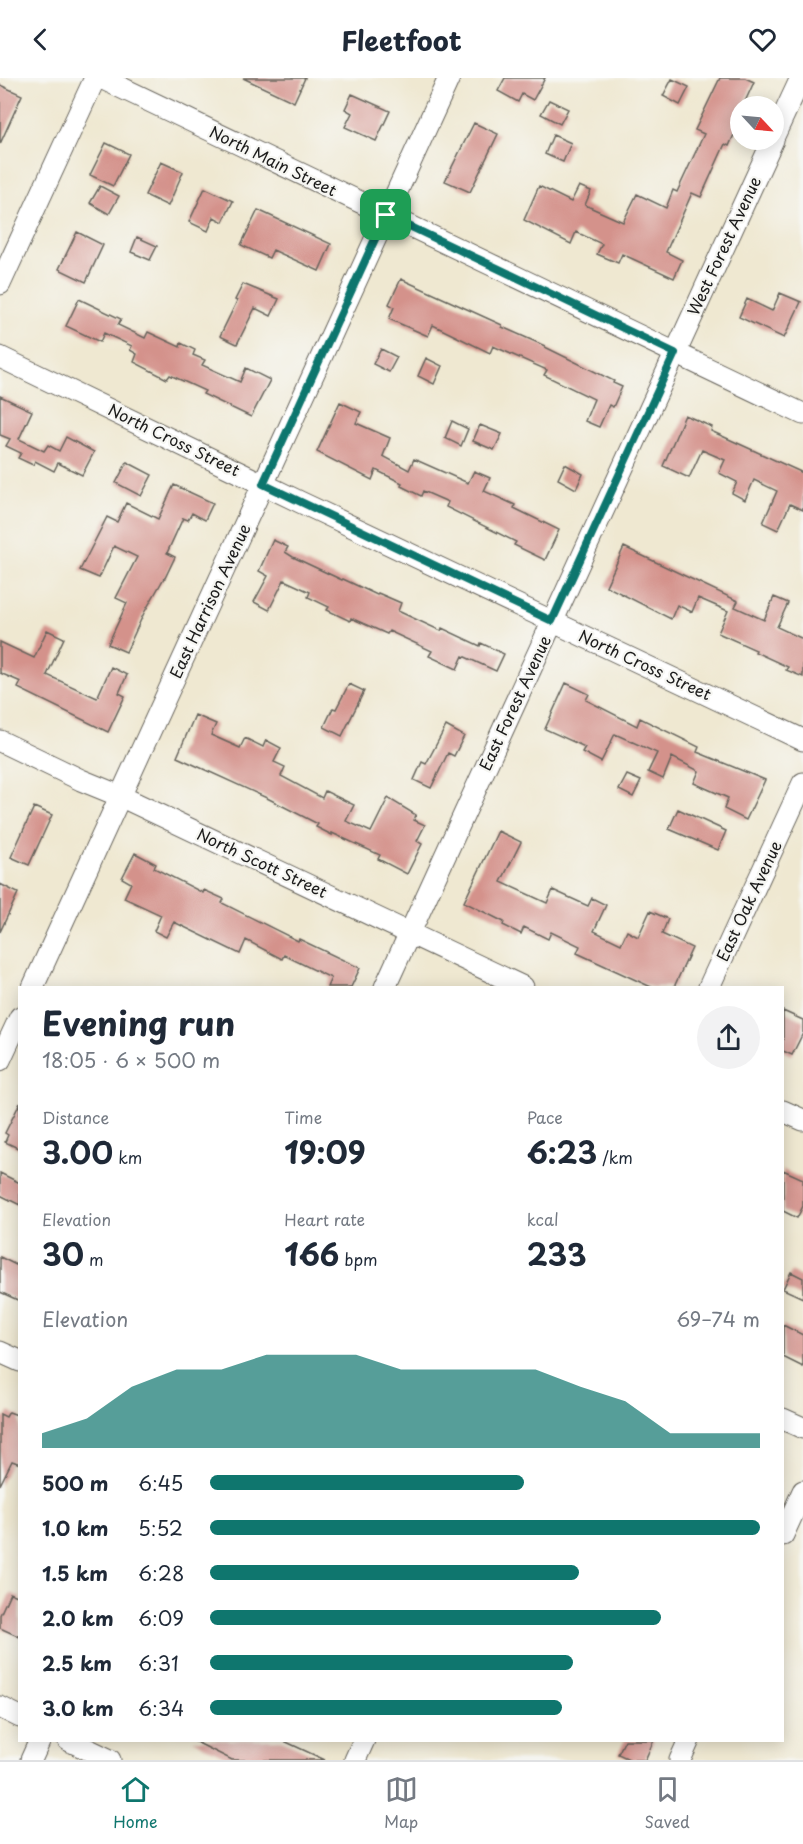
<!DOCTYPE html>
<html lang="en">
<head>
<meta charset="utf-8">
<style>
  :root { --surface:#fff; --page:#f2f2f3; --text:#1f2937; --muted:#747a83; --line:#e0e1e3; --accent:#0f766e }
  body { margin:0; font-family:"Playpen Sans",sans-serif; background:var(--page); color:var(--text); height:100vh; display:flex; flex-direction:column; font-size:22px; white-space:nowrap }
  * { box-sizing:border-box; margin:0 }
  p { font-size:20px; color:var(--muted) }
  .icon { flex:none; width:33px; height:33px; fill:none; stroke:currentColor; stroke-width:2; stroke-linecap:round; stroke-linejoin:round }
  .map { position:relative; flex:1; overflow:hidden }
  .side { position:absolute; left:18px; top:908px; width:766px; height:756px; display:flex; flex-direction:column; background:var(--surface); border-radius:0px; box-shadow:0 3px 15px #0003 }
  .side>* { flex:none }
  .needle { width:39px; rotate:116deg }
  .controls { position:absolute; left:730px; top:18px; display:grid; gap:12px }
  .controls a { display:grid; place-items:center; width:54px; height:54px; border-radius:50%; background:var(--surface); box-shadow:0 3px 15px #0003; font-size:30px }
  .pin { position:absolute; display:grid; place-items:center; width:51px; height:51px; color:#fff; margin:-26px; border-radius:12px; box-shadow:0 3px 9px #0006 }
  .round { display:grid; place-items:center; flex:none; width:63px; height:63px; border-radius:32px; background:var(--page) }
  .summary { display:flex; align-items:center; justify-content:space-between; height:102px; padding:0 24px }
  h1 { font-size:33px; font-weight:700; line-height:45px }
  .metrics { display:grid; grid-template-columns:repeat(3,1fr); gap:9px; height:102px; padding:6px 24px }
  .metrics div { display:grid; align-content:center }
  .metrics b { font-size:30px; font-weight:700 }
  .metrics small { font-size:16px; font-weight:400 }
  .metrics p { font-size:16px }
  .chart { height:168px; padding:12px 24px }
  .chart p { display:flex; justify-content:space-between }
  .chart svg { width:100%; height:108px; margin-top:6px; fill:var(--accent); opacity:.7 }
  ul { padding:0 24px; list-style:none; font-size:20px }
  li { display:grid; grid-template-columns:96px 72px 1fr; align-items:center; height:45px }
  li i { height:15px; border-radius:8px; background:var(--accent) }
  header { display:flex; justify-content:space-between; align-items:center; height:78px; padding:0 24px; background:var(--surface); font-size:27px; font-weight:700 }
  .tabs { display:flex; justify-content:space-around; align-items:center; height:84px; border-top:2px solid var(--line); background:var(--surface); font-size:16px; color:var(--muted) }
  .tabs a { display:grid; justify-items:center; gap:3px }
  .tabs .active { color:var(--accent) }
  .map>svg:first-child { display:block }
  .building { fill:#d4928b }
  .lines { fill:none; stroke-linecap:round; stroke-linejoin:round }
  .minor-casing { stroke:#66635b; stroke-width:23 }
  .minor { stroke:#fff; stroke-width:21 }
  .route-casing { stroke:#fff; stroke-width:12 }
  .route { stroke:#0f766e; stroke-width:8 }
  .labels { text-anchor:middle; stroke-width:4.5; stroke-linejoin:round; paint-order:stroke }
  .street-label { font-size:16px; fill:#1c1c1c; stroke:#f6f6f2 }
</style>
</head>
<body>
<header><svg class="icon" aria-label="back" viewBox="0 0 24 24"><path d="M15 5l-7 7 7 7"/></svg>Fleetfoot<svg class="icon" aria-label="heart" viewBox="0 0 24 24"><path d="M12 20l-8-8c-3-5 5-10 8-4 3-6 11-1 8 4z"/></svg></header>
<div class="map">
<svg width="803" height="1682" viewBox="0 0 803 1682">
  <rect width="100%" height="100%" fill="#f6f6f2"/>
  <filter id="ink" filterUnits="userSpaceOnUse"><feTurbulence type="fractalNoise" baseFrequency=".0167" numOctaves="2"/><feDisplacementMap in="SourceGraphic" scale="12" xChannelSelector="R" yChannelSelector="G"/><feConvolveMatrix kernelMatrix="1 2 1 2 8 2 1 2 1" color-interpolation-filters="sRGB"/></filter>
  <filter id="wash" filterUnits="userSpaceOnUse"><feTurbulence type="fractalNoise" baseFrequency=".008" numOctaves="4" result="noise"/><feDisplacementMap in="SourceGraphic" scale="24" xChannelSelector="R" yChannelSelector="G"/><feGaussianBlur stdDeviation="1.35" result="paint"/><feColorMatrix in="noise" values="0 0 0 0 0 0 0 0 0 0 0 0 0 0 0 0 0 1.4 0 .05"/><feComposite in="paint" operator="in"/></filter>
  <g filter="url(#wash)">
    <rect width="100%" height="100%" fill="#efe8d1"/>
    <g id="blocks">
      <path class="building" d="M243,0H305L294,24Z
        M505,0H545L533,22L522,16L518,24L498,13Z
        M720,0H745L754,4L743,28H741V41L729,68L725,66L701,119L692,115L666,174L682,182L674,200L622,176L618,185L597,176L602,166L576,154L571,166L524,142L539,108L571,124L579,108L591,113L585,127L623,144L637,116L666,130L673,112L677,114L704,56L695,52Z
        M672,1L689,9L680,27L663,18Z
        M0,7L22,17L0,66Z
        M352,16L390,33L376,63L345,49L352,35L345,31Z
        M549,22L568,31L560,46L541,36Z
        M474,45L498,56L470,114L445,103Z
        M553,57L571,65L563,84L545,76Z
        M106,65L129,76L113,108L90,97Z
        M161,84L183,94L168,128L145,117Z
        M100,108L119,118L109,136L90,125Z
        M205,110L233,123L223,144L214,139L208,153L189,144Z
        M258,132L331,166L319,193L273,172L269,180L241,167Z
        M77,154L103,167L86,204L59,191Z
        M137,159L157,168L150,182L131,174Z
        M401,201L502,247V249L545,268V269L614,303L613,305L622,309L613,329L609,327L599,349L585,343L594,321L544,297L547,292L493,268L490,275L433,247L428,258L389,241L394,229L389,226Z
        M243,206L279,221L271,238L255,230L237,266L220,258L237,223L235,222Z
        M780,215L801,224L784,260L739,239L747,221L772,233Z
        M79,221L121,241L118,247L145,260L148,254L180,269L181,265L195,272L193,277L205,282L202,287L240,304L246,290L270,302L251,339L203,316L205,313L170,297L167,301L134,284L137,276L130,272L132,268L104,255L100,264L66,248Z
        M381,271L397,279L389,294L373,286Z
        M426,280L442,288L434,306L418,298Z
        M0,318L32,333L19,361L44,373L48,367L59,373L66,359L94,374L82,397L58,385L54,393L35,383L33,387L18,380L21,375L6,368L10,361L0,357Z
        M340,324L361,334L356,345L390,360L383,378L409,392L414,381L468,405L474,393L490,400L484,413L515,427L514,430L559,452L545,482L514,467L516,464L446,429L448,424L423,413L421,418L401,408L402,405L376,392L372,402L317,374Z
        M685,337L712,349L711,353L803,395V432L790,426L778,452L763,445L777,413L754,402L745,422L732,415L737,404L719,395L725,382L702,372L689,400L663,388Z
        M452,343L468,351L461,368L445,360Z
        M480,347L502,356L494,372L473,363Z
        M127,384L152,397L141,418L116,405Z
        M565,386L583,396L576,411L558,401Z
        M174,407L213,425L205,442L192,435L188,442L183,440L167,475L175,479L165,500H164L144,535L126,574L108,566L127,525L116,520L137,479L114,468L99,500L80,492L107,439L117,444L126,425L158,441Z
        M273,462L288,469L285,474L293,479L342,502L343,501L377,517L378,515L401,525L398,533L441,553L442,550L480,568L481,565L504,576L496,593L463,578L457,591L429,578L432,573L389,553L387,556L351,540L350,543L327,532L329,529L308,519L310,514L284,502L269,532L254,524L268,498L259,493Z
        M624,469L738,523L735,529L764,542L774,519L788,525L777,549L803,561V599L786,592L788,589L755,574L756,572L718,555L728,533L698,520L692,534L677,527L671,541L606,508Z
        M47,552L64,560L47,597L97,620L111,589L127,597L119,615L125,618L108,654L18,610L21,604L0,595V564L34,580Z
        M566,605L589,616L586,622L637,648L640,640L699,669L697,674L765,702L746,742L724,731L728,720L694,705L699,693L672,679L663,701L648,694L657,675L615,656L601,684L582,674L585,669L545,651Z
        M349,606L364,613L342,658L324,649L333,630L336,631Z
        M195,637L216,646L211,657L240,670L245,660L263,669L266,662L281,670L274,684L285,689L281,698L322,720L325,713L354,727L346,743L371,754L388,720L416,737L414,742L425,747L417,763L422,766L407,796L378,781L380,777L332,755V757L316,749L318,746L269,721L177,679Z
        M446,648L464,658L454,678L448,675L431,710L414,702L422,684L426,686Z
        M627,697L641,703L633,719L619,712Z
        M34,729L52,737L29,787L11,779Z
        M678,731L726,753L718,772L669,751Z
        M498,753L521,764L501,804L547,825L553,812L588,828L592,820L606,827L594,853L621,866L627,853L638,859L650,833L668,841L662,856L692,870L674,909H651L577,875L580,868L551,854L548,861L524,849L521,856L503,847L504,844L464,824Z
        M135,775L156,786L154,790L203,815L204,812L224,821L222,825L298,863L299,861L360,890L351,909H327L331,900L284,877L282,881L246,862L240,876L174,844L166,859L154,853L161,837L124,820L131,805L122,800Z
        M0,806L18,815L0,854Z
        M783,933L803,942V955L792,977L783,973Z
        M20,1025V1071L5,1064L8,1057L5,1055Z
        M783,1092L803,1101V1128L797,1140L783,1133Z
        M0,1095L20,1105V1127L0,1117Z
        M0,1179L20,1189V1223L0,1214Z
        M791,1194L803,1200V1220L783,1211Z
        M783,1247L803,1257V1289L783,1279Z
        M9,1334L20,1338V1386L12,1383L0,1407V1336L6,1339Z
        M10,1515L20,1519V1559L0,1550V1537Z
        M192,1662H282L325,1682H232Z
        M625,1662H654L645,1682H631L618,1676Z"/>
    </g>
  </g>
  <g filter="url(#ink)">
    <use href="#blocks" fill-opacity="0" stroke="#66635b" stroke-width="1.5"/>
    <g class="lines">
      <g class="minor-casing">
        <path id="minor" d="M101,0L803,336
          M774,58L801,0
          M0,206L95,0
          M0,279L300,424L803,662
          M0,663L81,702L120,718L523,909
          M33,909L449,0
          M385,909L773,62
          M709,909L803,705
          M0,982L20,939
          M783,1033L803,1042
          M0,1274L20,1283
          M783,1341L803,1350
          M783,1457L803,1413
          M0,1629L20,1639
          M68,1662L110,1682
          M31,1682L40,1662
          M355,1682L364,1662
          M680,1682L689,1662"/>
      </g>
      <use href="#minor" class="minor"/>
    </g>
  </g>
  <g class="lines" filter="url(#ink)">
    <g class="route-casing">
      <path id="route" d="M386,137L675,275L552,543L263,406Z"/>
    </g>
    <use href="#route" class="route"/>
  </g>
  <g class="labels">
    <g class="street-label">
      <text transform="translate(273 83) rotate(26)" y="6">North Main Street</text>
      <text transform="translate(724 168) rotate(-65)" y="6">West Forest Avenue</text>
      <text transform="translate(174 362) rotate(26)" y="6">North Cross Street</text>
      <text transform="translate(210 523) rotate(-65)" y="6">East Harrison Avenue</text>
      <text transform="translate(645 587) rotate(25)" y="6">North Cross Street</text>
      <text transform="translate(515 625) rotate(-65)" y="6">East Forest Avenue</text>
      <text transform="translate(262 785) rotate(25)" y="6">North Scott Street</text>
      <text transform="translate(749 823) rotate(-65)" y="6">East Oak Avenue</text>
    </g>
  </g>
</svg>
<div class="controls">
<a><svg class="needle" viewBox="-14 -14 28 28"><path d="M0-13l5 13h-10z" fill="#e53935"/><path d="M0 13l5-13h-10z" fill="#747a83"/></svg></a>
</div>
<div class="pin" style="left:386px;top:137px;background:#1e9e55"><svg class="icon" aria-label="arrive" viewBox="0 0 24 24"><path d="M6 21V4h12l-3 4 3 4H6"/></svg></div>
<section class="side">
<div class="summary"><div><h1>Evening run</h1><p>18:05 · 6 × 500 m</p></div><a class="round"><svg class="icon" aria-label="share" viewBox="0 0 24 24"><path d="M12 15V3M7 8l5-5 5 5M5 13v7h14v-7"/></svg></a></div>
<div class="metrics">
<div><p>Distance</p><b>3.00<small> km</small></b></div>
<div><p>Time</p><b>19:09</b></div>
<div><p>Pace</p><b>6:23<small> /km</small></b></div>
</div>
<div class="metrics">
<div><p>Elevation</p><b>30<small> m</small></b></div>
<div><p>Heart rate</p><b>166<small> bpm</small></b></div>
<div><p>kcal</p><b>233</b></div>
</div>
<div class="chart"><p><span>Elevation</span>69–74 m</p>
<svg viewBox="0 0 160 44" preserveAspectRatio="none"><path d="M0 44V38L10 32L20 19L30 12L40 12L50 6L60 6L70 6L80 12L90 12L100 12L110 12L120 19L130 25L140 38L150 38L160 38V44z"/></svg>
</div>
<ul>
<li><b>500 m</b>6:45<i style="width:57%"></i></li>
<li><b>1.0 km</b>5:52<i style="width:100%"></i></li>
<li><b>1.5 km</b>6:28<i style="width:67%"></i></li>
<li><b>2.0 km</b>6:09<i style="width:82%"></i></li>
<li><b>2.5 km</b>6:31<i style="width:66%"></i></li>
<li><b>3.0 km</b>6:34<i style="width:64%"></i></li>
</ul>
</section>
</div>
<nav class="tabs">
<a class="active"><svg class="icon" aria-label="home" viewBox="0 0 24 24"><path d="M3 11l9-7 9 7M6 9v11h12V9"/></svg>Home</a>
<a><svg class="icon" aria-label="map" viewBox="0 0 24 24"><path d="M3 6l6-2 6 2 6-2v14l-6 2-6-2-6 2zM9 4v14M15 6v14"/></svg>Map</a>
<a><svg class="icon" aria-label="saved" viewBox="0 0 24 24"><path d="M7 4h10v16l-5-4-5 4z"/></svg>Saved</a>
</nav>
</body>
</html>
